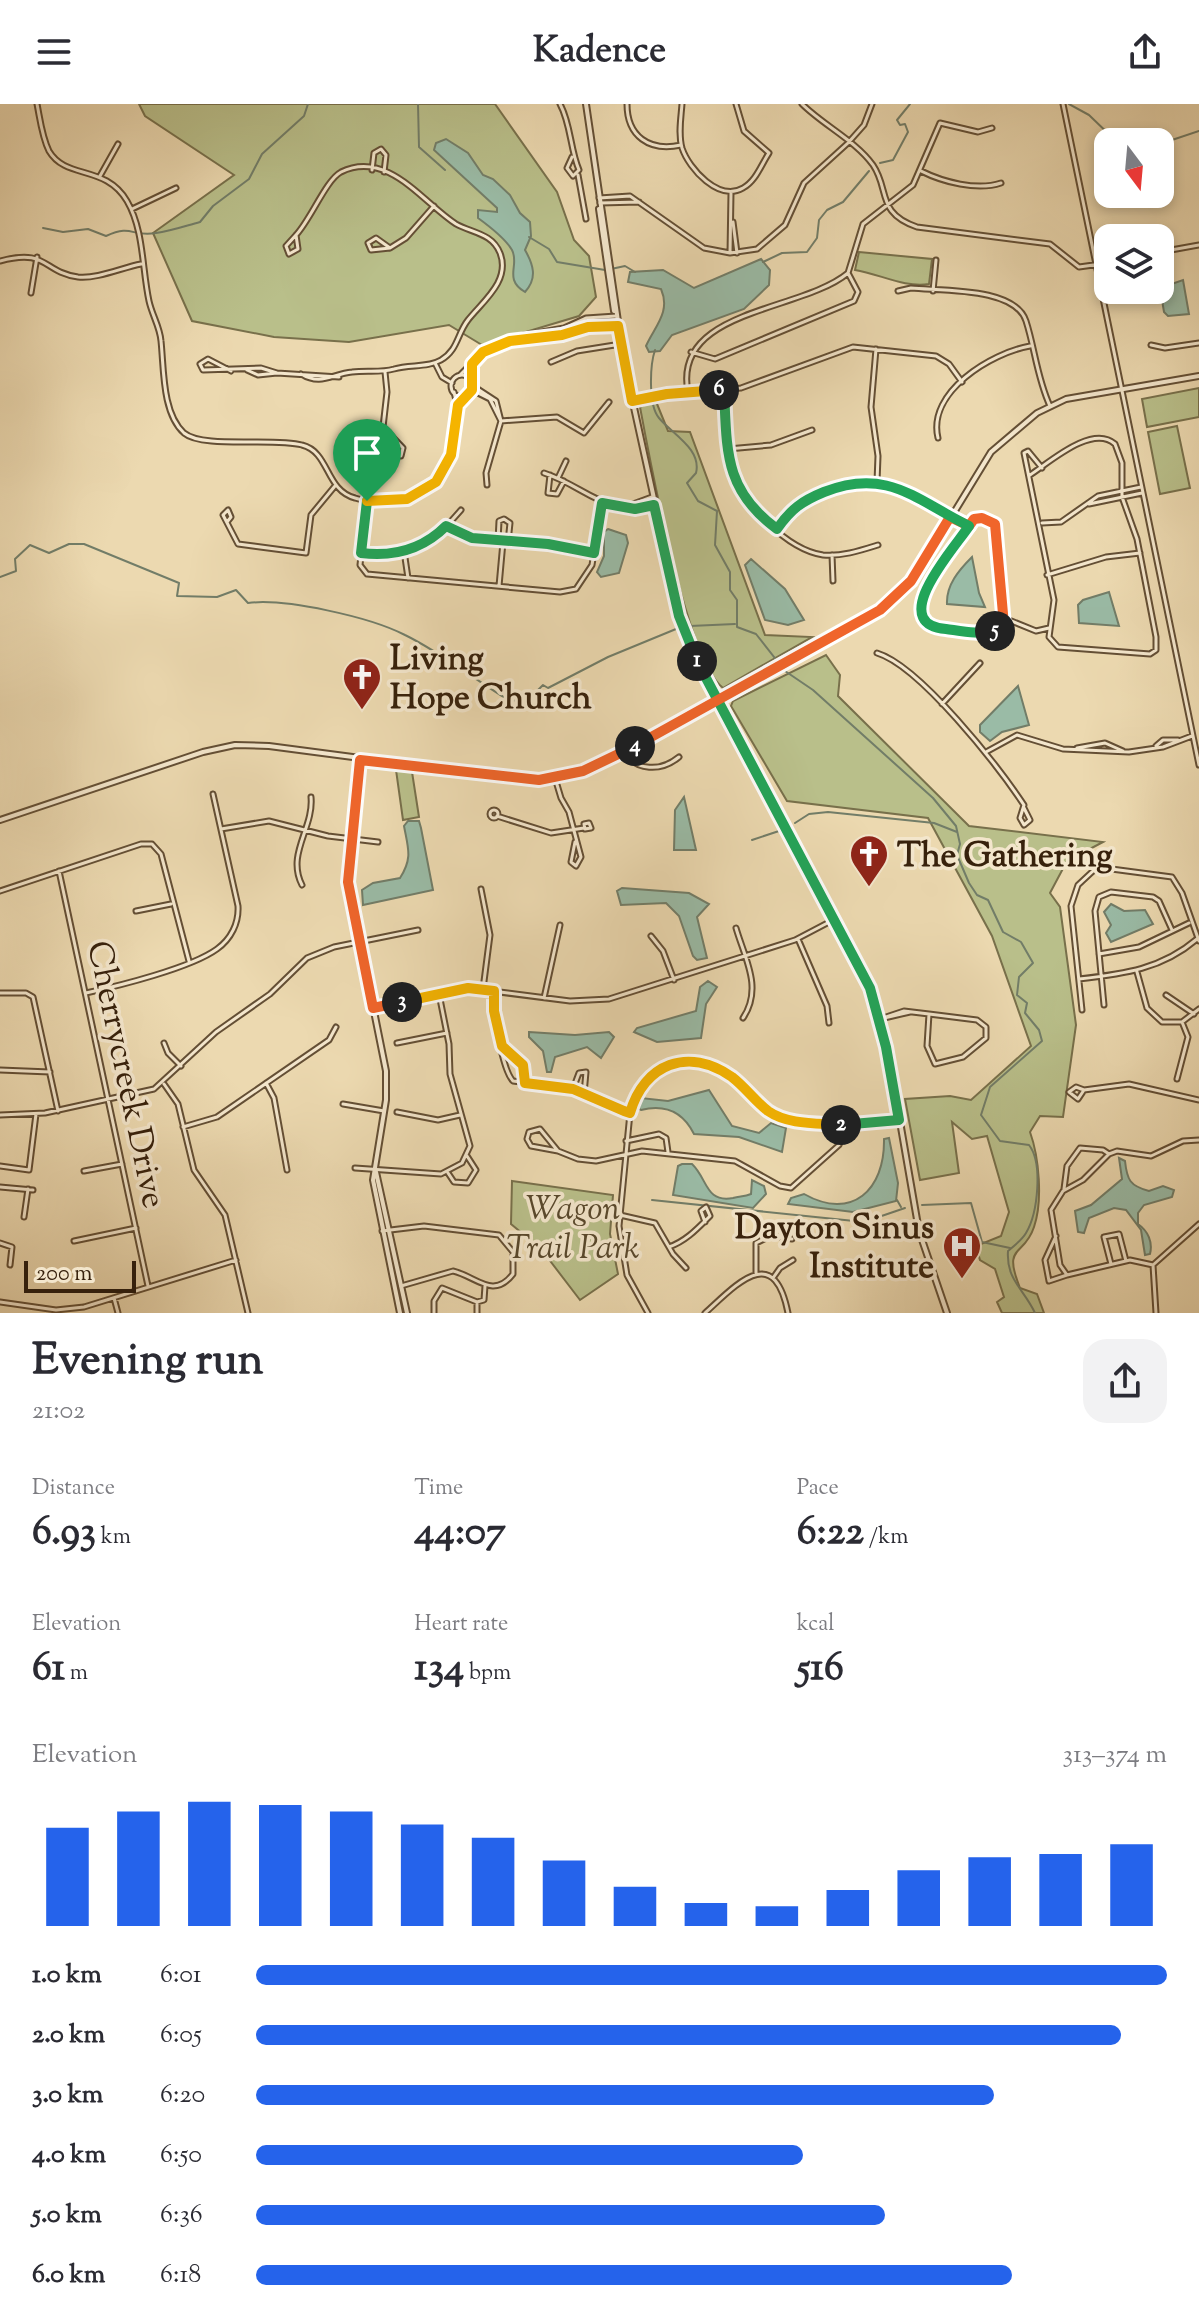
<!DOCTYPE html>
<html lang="en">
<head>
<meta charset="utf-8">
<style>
  :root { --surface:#fff; --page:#f2f2f3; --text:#2b2b33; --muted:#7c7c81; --accent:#2563eb }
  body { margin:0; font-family:"Sorts Mill Goudy",serif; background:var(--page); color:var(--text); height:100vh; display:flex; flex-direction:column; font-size:30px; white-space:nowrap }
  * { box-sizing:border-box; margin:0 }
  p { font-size:26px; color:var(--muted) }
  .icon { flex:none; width:44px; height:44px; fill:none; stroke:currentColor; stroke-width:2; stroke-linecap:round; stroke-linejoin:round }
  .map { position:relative; height:1209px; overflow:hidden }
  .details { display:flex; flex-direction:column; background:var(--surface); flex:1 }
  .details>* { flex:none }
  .needle { width:52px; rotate:164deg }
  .controls { position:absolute; left:1094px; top:24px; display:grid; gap:16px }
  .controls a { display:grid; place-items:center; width:80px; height:80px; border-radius:16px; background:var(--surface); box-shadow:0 4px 12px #0003; font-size:40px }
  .scale { position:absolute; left:24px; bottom:20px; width:112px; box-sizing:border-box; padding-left:8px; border:4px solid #37210c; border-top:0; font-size:22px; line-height:28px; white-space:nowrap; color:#37210c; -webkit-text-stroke:6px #f3e6cc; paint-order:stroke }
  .pin { position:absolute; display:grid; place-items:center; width:68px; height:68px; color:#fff; margin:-82px -34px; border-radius:50% 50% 50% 0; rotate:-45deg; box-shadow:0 0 8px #0007 }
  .pin .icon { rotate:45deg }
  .km { position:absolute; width:40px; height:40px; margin:-20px; border-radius:50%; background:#222; color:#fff; font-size:22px; line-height:40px; text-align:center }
  .round { display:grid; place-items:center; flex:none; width:84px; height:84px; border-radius:24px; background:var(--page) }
  .head { display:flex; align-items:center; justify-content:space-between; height:136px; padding:0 32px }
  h1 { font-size:44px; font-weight:700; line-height:60px }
  .stats { display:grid; grid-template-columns:repeat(3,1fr); gap:12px; height:136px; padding:8px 32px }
  .stats div { display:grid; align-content:center }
  .stats b { font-size:40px; font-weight:700 }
  .stats small { font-size:22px; font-weight:400 }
  .stats p { font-size:22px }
  .chart { height:224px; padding:16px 32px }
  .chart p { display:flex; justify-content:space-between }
  .chart svg { width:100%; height:144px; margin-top:8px; stroke:var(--accent); stroke-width:6 }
  ul { padding:0 32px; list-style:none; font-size:26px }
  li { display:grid; grid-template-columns:128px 96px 1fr; align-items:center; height:60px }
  li i { height:20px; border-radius:10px; background:var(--accent) }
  header { display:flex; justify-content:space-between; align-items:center; height:104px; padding:0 32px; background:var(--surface); font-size:36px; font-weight:700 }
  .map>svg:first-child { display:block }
  .green { fill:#b9bf8a; stroke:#78704b; stroke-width:2 }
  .water { fill:#9abba6; stroke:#727d68; stroke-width:2 }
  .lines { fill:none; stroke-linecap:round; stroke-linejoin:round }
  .stream { stroke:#727d68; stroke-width:2 }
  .minor-casing { stroke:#644f35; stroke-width:7 }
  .tertiary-casing { stroke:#644f35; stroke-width:8 }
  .minor { stroke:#f3e6cc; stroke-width:3 }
  .tertiary { stroke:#f3e6cc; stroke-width:4 }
  .split-1-casing { stroke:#fff; stroke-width:16 }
  .split-2-casing { stroke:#fff; stroke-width:16 }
  .split-3-casing { stroke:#fff; stroke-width:16 }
  .split-4-casing { stroke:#fff; stroke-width:16 }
  .split-5-casing { stroke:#fff; stroke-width:16 }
  .split-6-casing { stroke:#fff; stroke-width:16 }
  .split-7-casing { stroke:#fff; stroke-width:16 }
  .split-1 { stroke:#22a559; stroke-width:10 }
  .split-2 { stroke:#22a559; stroke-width:10 }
  .split-3 { stroke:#f5b400; stroke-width:10 }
  .split-4 { stroke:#f0652b; stroke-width:10 }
  .split-5 { stroke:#f0652b; stroke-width:10 }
  .split-6 { stroke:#22a559; stroke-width:10 }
  .split-7 { stroke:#f5b400; stroke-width:10 }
  .labels { text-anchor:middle; stroke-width:7; stroke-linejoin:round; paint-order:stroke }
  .poi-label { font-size:34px; font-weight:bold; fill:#37210c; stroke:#f3e6cc; text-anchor:start }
  .street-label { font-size:34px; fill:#37210c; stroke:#f3e6cc }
  .park-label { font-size:34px; font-style:italic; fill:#58482c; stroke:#f3e6cc }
</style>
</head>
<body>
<header><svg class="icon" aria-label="menu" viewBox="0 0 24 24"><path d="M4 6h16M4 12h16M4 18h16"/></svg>Kadence<svg class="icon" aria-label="share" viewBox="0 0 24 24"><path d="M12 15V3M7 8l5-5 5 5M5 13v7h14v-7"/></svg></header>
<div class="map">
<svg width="1199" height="1209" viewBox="0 0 1199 1209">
  <rect width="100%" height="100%" fill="#ecd9b0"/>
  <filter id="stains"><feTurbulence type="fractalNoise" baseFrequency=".0025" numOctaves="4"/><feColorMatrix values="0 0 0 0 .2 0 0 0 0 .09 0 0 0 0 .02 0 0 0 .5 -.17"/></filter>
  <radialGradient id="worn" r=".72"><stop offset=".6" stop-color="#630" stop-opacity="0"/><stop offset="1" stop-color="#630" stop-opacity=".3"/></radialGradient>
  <path class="green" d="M139,0H495L557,88L574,136L589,152L596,193L579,212L482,241L449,221L349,238L274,233L192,217L153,129L234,71L145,12Z
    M859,148L932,155L929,180C904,184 880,170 855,166Z
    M1199,284V313L1147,323L1142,295Z
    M655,295L668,327L690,328L765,531L812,533L723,584C686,555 650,357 640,303Z
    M1177,322L1190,384L1160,390L1148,328Z
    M826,551L840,571L838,592L969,722L1103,738L1067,757L1050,789L1060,803L1076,921L1063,1013L1040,1012L1030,1028C1039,1053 1043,1097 1034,1123C1024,1154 1002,1139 1020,1184L1037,1190L1044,1209H1002L997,1198L1004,1193L995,1165L980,1156L976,1142L1001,1132L1009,1108L987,1032L972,1035L952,1018L959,1069L920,1076L905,995L950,992L971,996L1031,942L992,832L928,714L787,697L731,602L733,597Z
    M396,666L412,668L419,713L403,716Z
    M512,1077L613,1091L610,1130L618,1170L580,1196L541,1145L511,1120Z"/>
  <path class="water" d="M446,35L468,49L483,71L493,75L510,91L520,109L530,118L531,132L525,146C533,160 538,174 525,188C503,175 520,161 512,146C505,134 489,122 478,114V106L497,108V104L434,46L436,39Z
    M761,155L770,166L769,181L744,205L672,231L660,247L649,248L646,242C655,222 671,208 661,185L628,178L630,168L663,166L694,184Z
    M1183,176L1189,210L1168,212L1164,208L1160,184Z
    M608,425L626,431L628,439L619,469L601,473L597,468L604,452V428Z
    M972,453L979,489L985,503L947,500C946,481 959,466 972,453Z
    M751,455L785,485L804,516L788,521L765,516L745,461Z
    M1109,488L1119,522L1079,519L1078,501L1083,496Z
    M1018,582L1029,621L1002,628L990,637L980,628V621Z
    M684,693L696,746H674L675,706Z
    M408,717H419L421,724L433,786L363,801L362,786L373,779L400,774C413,754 408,744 404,722Z
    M622,784L689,789L709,800L697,813L707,854L697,856L693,852L679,812L666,799L621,801L617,787Z
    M1111,800L1124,807L1145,806L1153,820L1111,838L1106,829L1111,821L1104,808Z
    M708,877L717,883L706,900L701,934L657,938L634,928L637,924L696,907L700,883Z
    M529,928L575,931L609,928L614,933L601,954L587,943L555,953L551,968H547L543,947L529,933Z
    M709,986L732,1022L759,1029L771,1019L786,1024L782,1048L739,1033L694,1030C683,1008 665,1000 641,1006L638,1004L641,994L668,997Z
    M889,1034L898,1079L896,1097L853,1108L788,1100L791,1094L804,1090C852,1117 885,1086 884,1035Z
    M1119,1054L1125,1057C1127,1076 1130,1082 1149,1087L1163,1082L1174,1086L1172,1093L1144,1101L1138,1109V1120C1148,1127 1153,1138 1150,1150L1145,1151L1141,1126L1126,1106L1114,1104L1089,1114L1084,1129L1078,1128L1075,1107L1091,1101L1122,1075Z
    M682,1060H692C708,1075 705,1099 733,1094C740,1092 744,1093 751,1090L752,1076L764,1082L766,1090L753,1104L673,1091L678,1062Z"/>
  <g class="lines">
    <path class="stream" d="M418,0L419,43L445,66
      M1069,0L1089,11L1117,38
      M1132,38H1166L1199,27
      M880,59L893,56L908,28L905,20L900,21L897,16L910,0
      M43,124L63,128L88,125L106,132C133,120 130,133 156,129C171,127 185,122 200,118L213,102L249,75L262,50L304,12L308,0
      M529,133L549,145L557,158L605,166
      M763,158L782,149L807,148L817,134L819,116L827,106L843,98L869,67
      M611,165L625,162L635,168
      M655,246C650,261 648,301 659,314C672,330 702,345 696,369L687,379L698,397L717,407L715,441L730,468V486L737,496V523L756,530L785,567L813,586L933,694L956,722L960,740L957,751L969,779L977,791L988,796L1003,828L1021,838L1033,859L1019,873L1017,891L1027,899L1025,909L1039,926L1042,937L990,983L981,1011L1000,1037L1029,1041C1043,1059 1038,1109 1026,1129C1022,1136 1014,1142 1008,1147C1006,1176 1024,1185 1035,1209
      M0,473L16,467L15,455L30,441L49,449L69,440H84L179,479L177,492L217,493L236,486L248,499C285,494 370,513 405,531C442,549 475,576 510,597L529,595L543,581L548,584L608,553L676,525
      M690,522L735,520
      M795,719L809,710L828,708L934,719L957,728
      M752,736L779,727
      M652,1096L864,1118L905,1104
      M897,1096L901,1103
      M922,1101L971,1099L982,1138L1010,1144"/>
    <g class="minor-casing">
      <path id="minor" d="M37,0C40,15 42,33 49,47C66,76 105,60 127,97C144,126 142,165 149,197C152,211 160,223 161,237C164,265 162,309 184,329C203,345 274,333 302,341C330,348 325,386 355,394C412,412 449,380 455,324C456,311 458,301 454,288
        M560,0C571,20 570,45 579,66L573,72L567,64L572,53
        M627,0C627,32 649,48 681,41
        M682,0C681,14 678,30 682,44C689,65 719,98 743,84C756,77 761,61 769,49L744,27L736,0
        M802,0C823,21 856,37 873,61C890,86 876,109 917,123L1050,140L1079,163L1108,159
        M1063,0L1199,661
        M372,66L374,49L381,45L386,51L384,68
        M921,67C943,78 977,87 1001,79
        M578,71L586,115
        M100,72L118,40
        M599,94L630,92L704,144L730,149L757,145L785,121L804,79L848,39L864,21L872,0
        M600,99L639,98
        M132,105L176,84
        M733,118L737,149
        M296,131C311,115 326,76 341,68C388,45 424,100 456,120C472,129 492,129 500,149C511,177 482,198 468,216C457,230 458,246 441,256C427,264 410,260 394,265C380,269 367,266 352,268C332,270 321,282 301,270
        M296,131L298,145L289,150L286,142Z
        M376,134L390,144L371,146L368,139Z
        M390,144L406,134L434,102
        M1160,148L1199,141
        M730,149L731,89
        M0,157C48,144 42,168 78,173C97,175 121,164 141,160
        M898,187L911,184C942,187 1015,183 1026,217C1035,245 1037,274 1050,302
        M933,187L936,156
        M31,189L37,153
        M514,237C549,236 582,224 618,222
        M1151,241L1165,244L1199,239
        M876,245L871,303L878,352L877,378
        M691,248L715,255L854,197L858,188L848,169
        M551,258L577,247L621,240
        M435,259L442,273L452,279
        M247,266L258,271L277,269
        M231,267L208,255L200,260L203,266L261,264L277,269L339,273
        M385,268L387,288L383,323L403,344L401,352L393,349L391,334
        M460,271L483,248L519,232L564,224L586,214L616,212
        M451 282a11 11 0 1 1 22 0a11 11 0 1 1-22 0Z
        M472,286L490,295L501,317L496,297L473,282
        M724,286C725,312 724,341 731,366C741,399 788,446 823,451C841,453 862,446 878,441
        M688,288C672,205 801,208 848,169L863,120L913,81L940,19L978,28L992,24
        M634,297L667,290L741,284L853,243L936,252L949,260L962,278
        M938,334C927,288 991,249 1030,242
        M728,345L771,341L812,326
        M544,369C587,383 602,412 654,401
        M550,371L548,389L557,390L564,377
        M1030,371C1050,358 1092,320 1115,340L1122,359V393L1137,435L1156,533V546L1150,550L1058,543L1049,533L1054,496L1024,349L1028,347L1042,364
        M558,374L566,357
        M487,381L486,369L501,317L557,313L584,329L609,298
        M367,397L360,461L367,470L560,488L576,485L592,461L602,399
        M1089,400L1142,389
        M625,403L652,393
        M982,414L995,420L1004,521C995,531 983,529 970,528C960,527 943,528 934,523C901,505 960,418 982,414Z
        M227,418L231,413L228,406L223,411L238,440L306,449L311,411L335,382
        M1042,419L1061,418L1098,392L1141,383
        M446,422L472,434L548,440L594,449
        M777,425C791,405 802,397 824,388C887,363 915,397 969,422
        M498,437L499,417L504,415L510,419L508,438
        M404,447L408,474
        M361,449C403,454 435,438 461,406
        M832,451L833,477
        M1047,471L1106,453L1140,449
        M499,482L503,438
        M1004,514L1036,527L1049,524
        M877,549C920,562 998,662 1024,701L1020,714L1024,721L1030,716L1024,704
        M942,600L980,559
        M1156,642L1163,636H1178
        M1077,644L1105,639L1123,647
        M624,648C636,667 661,668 679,653
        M986,648L1017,631L1063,645L1129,648L1163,643L1192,632
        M555,674L561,694L569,708L581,753L576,762L571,758L575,738
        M490 710a4 4 0 1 1 8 0a4 4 0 1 1-8 0Z
        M497,712L551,729L584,724
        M589,719L591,724L585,725L584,720Z
        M221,725L269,717L328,732L378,738
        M59,767L148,1182
        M302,781C286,750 314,724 311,693
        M481,785L490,831L483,885
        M0,787L141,740H152L161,750L189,857
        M136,807L171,800
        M736,824C745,855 763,884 743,914
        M651,832L663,847L674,876
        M798,835L827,902L829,919
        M1099,850L1139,843L1189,819
        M1137,868L1147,904L1162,918H1182L1199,905
        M1079,875C1124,870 1162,865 1197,835
        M494,888C492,905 502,965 513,977L573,985L630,1009
        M0,889H26L33,893L58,1007
        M86,889C118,882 191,864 217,845C231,835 239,819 238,802L213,690
        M1166,891L1194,910
        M544,894L560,821
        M1104,901L1095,807L1099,793L1111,788L1153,793L1159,797L1172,826
        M373,904L468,884L570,897L609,895L795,836L835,815
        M1082,906L1071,802L1078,781L1093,767L1104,764L1172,773L1182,789L1199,837
        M929,910L977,916L986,923V934L963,953L935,960L927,942Z
        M880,915L904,907L929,910
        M880,915L910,908
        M164,939L168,949L181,962
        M397,939L447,929
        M504,943L523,961L525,979
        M0,966L50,968
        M1177,975L1188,933L1182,918
        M266,979L274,994L287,1066
        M164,980L178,1000L194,1066L225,1111L248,1209
        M573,985L579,969L586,968L584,990
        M1084,986L1078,995L1069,988L1076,983L1084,986L1129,980L1199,996
        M343,1000L384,1007
        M397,1008L438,1016L460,1011
        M0,1011L45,1009L154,985L216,928L270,890L307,854L334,843L418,826
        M183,1023L217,1013L329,936L336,923
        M626,1037L659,1030L666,1034L668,1048
        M558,1047L531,1042L527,1035L529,1028L540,1025L558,1047L578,1055L596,1057L642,1047L735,1057L780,1082L791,1084L839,1041L847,1021
        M0,1062L29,1066L36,1010
        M355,1064L441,1070L462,1059L470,1042L450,970L449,940L439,890
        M84,1067L122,1060
        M448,1069L454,1078L468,1079L476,1066L467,1052
        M0,1083L33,1086
        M1064,1085L1067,1062L1080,1044L1103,1046L1109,1050
        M620,1111L655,1119L673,1150L686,1164
        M24,1113L28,1085
        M382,1127L424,1122L499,1131L513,1148V1170C493,1196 476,1172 453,1167L401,1182
        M1056,1132L1045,1156L1049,1177L1067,1171
        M74,1137L136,1124
        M0,1139L12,1143L10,1161
        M669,1143C686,1137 697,1125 710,1112L706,1103L701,1107L705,1118
        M1111,1160L1104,1133L1119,1130L1126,1157
        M1153,1161L1130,1156L1067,1171L1060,1161L1051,1106L1063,1087L1083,1076L1109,1050L1117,1047L1151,1052L1183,1037L1199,1036
        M756,1169V1139L770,1132L792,1135
        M773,1174L780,1164L793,1156
        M114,1194L118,1209
        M0,1198L56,1206L84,1203L236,1156
        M434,1209V1197L442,1184L477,1198L484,1196L485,1182
        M477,1209V1198
        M648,1209L627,1171L619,1122L630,1009L649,972L669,961L692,958L729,971L769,1008L795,1017L847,1021L899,1016
        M705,1209C737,1180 774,1138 788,1209
        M1156,1209L1153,1161L1199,1120"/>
    </g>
    <g class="tertiary-casing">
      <path id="tertiary" d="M586,0L624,258L682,522L697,556L870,884L890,960L919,1127L947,1209
        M599,105L614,207
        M360,656L348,778L386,967V996L373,1076L400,1209
        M0,716L203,648L235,641L269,642L520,675L559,673L598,661L880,506L917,469L991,348L1037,309L1066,295L1199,272
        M376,1068L407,1209"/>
    </g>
    <use href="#minor" class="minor"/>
    <use href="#tertiary" class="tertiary"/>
  </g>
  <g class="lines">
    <g class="split-1-casing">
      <path id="split-1" d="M367,397L361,449C393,453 423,445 446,422L472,434L548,440L594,449L602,399L635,405L654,401L679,512L697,557"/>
    </g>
    <g class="split-2-casing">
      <path id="split-2" d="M697,557L870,884L886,943L899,1016L841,1021"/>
    </g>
    <g class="split-3-casing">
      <path id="split-3" d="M402,898L468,884L494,887V907L502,942L523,961L525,979L573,985L624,1007L630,1009C644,960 688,942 732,973C745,983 755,997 768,1007C788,1021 818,1019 841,1021"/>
    </g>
    <g class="split-4-casing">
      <path id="split-4" d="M402,898L373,904L348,778L360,656L539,676L583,667L635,642"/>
    </g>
    <g class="split-5-casing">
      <path id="split-5" d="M635,642L880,506L911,477L950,413L969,422L974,415L982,414L995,420L1004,521L995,527"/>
    </g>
    <g class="split-6-casing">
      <path id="split-6" d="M719,286H724C727,347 724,386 777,425C791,405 802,397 824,388C887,363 916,396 969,422C957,441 884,520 946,525C961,527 980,531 995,527"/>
    </g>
    <g class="split-7-casing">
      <path id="split-7" d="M367,397L407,395L436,378L451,351L458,301L472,286V260L483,248L510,237L562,231L588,223L618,222L632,297L667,290L719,286"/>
    </g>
    <use href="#split-1" class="split-1"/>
    <use href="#split-2" class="split-2"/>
    <use href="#split-3" class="split-3"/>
    <use href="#split-4" class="split-4"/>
    <use href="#split-5" class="split-5"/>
    <use href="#split-6" class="split-6"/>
    <use href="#split-7" class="split-7"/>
  </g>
  <defs>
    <g id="church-pin" transform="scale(2)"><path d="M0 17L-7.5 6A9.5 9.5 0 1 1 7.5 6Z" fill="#8f2418" stroke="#f3e6cc"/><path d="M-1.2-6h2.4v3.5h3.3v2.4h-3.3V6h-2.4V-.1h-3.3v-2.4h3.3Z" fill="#fff"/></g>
    <g id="hospital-pin" transform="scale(2)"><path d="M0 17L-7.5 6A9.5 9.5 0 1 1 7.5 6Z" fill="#8f2418" stroke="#f3e6cc"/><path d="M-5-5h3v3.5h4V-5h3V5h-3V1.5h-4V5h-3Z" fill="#fff"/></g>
  </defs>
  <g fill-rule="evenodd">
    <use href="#church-pin" x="362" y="573"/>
    <use href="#church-pin" x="869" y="750"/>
    <use href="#hospital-pin" x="962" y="1142"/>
  </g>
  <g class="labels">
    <g class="poi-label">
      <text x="390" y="565">Living<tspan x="390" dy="39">Hope Church</tspan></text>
      <text x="897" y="762">The Gathering</text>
      <text x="934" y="1134" text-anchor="end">Dayton Sinus<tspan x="934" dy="39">Institute</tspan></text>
    </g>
    <g class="street-label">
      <text transform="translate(128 970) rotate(78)" y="12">Cherrycreek Drive</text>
    </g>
    <g class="park-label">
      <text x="573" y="1115">Wagon<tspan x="573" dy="39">Trail Park</tspan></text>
    </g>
  </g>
  <rect width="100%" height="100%" filter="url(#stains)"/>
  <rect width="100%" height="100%" fill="url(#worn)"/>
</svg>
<div class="controls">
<a><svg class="needle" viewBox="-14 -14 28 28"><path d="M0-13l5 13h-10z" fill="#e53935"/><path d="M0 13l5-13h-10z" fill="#7c7c81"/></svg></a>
<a><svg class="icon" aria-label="layers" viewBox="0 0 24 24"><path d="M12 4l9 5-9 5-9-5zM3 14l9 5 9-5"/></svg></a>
</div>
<div class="scale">200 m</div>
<div class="pin" style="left:367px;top:397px;background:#1e9e55"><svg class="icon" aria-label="arrive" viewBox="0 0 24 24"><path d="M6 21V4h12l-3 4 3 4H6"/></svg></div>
<b class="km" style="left:697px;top:557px">1</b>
<b class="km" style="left:841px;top:1021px">2</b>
<b class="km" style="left:402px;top:898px">3</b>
<b class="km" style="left:635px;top:642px">4</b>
<b class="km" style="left:995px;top:527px">5</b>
<b class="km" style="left:719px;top:286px">6</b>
</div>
<section class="details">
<div class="head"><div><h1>Evening run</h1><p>21:02</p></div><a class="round"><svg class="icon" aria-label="share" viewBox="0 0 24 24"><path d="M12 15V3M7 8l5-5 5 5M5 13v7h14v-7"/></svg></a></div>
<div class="stats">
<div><p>Distance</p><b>6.93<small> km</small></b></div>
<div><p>Time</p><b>44:07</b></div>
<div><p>Pace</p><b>6:22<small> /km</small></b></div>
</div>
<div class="stats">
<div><p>Elevation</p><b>61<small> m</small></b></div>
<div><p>Heart rate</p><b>134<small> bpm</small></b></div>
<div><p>kcal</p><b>516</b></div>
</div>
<div class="chart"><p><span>Elevation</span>313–374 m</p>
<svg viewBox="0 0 160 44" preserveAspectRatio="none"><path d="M5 44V14M15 44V9M25 44V6M35 44V7M45 44V9M55 44V13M65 44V17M75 44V24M85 44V32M95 44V37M105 44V38M115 44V33M125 44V27M135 44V23M145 44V22M155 44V19"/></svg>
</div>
<ul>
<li><b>1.0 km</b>6:01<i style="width:100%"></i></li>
<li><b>2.0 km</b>6:05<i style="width:95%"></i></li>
<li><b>3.0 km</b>6:20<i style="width:81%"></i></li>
<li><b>4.0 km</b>6:50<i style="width:60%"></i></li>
<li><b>5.0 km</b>6:36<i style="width:69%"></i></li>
<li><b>6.0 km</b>6:18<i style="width:83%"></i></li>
</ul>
</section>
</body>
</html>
